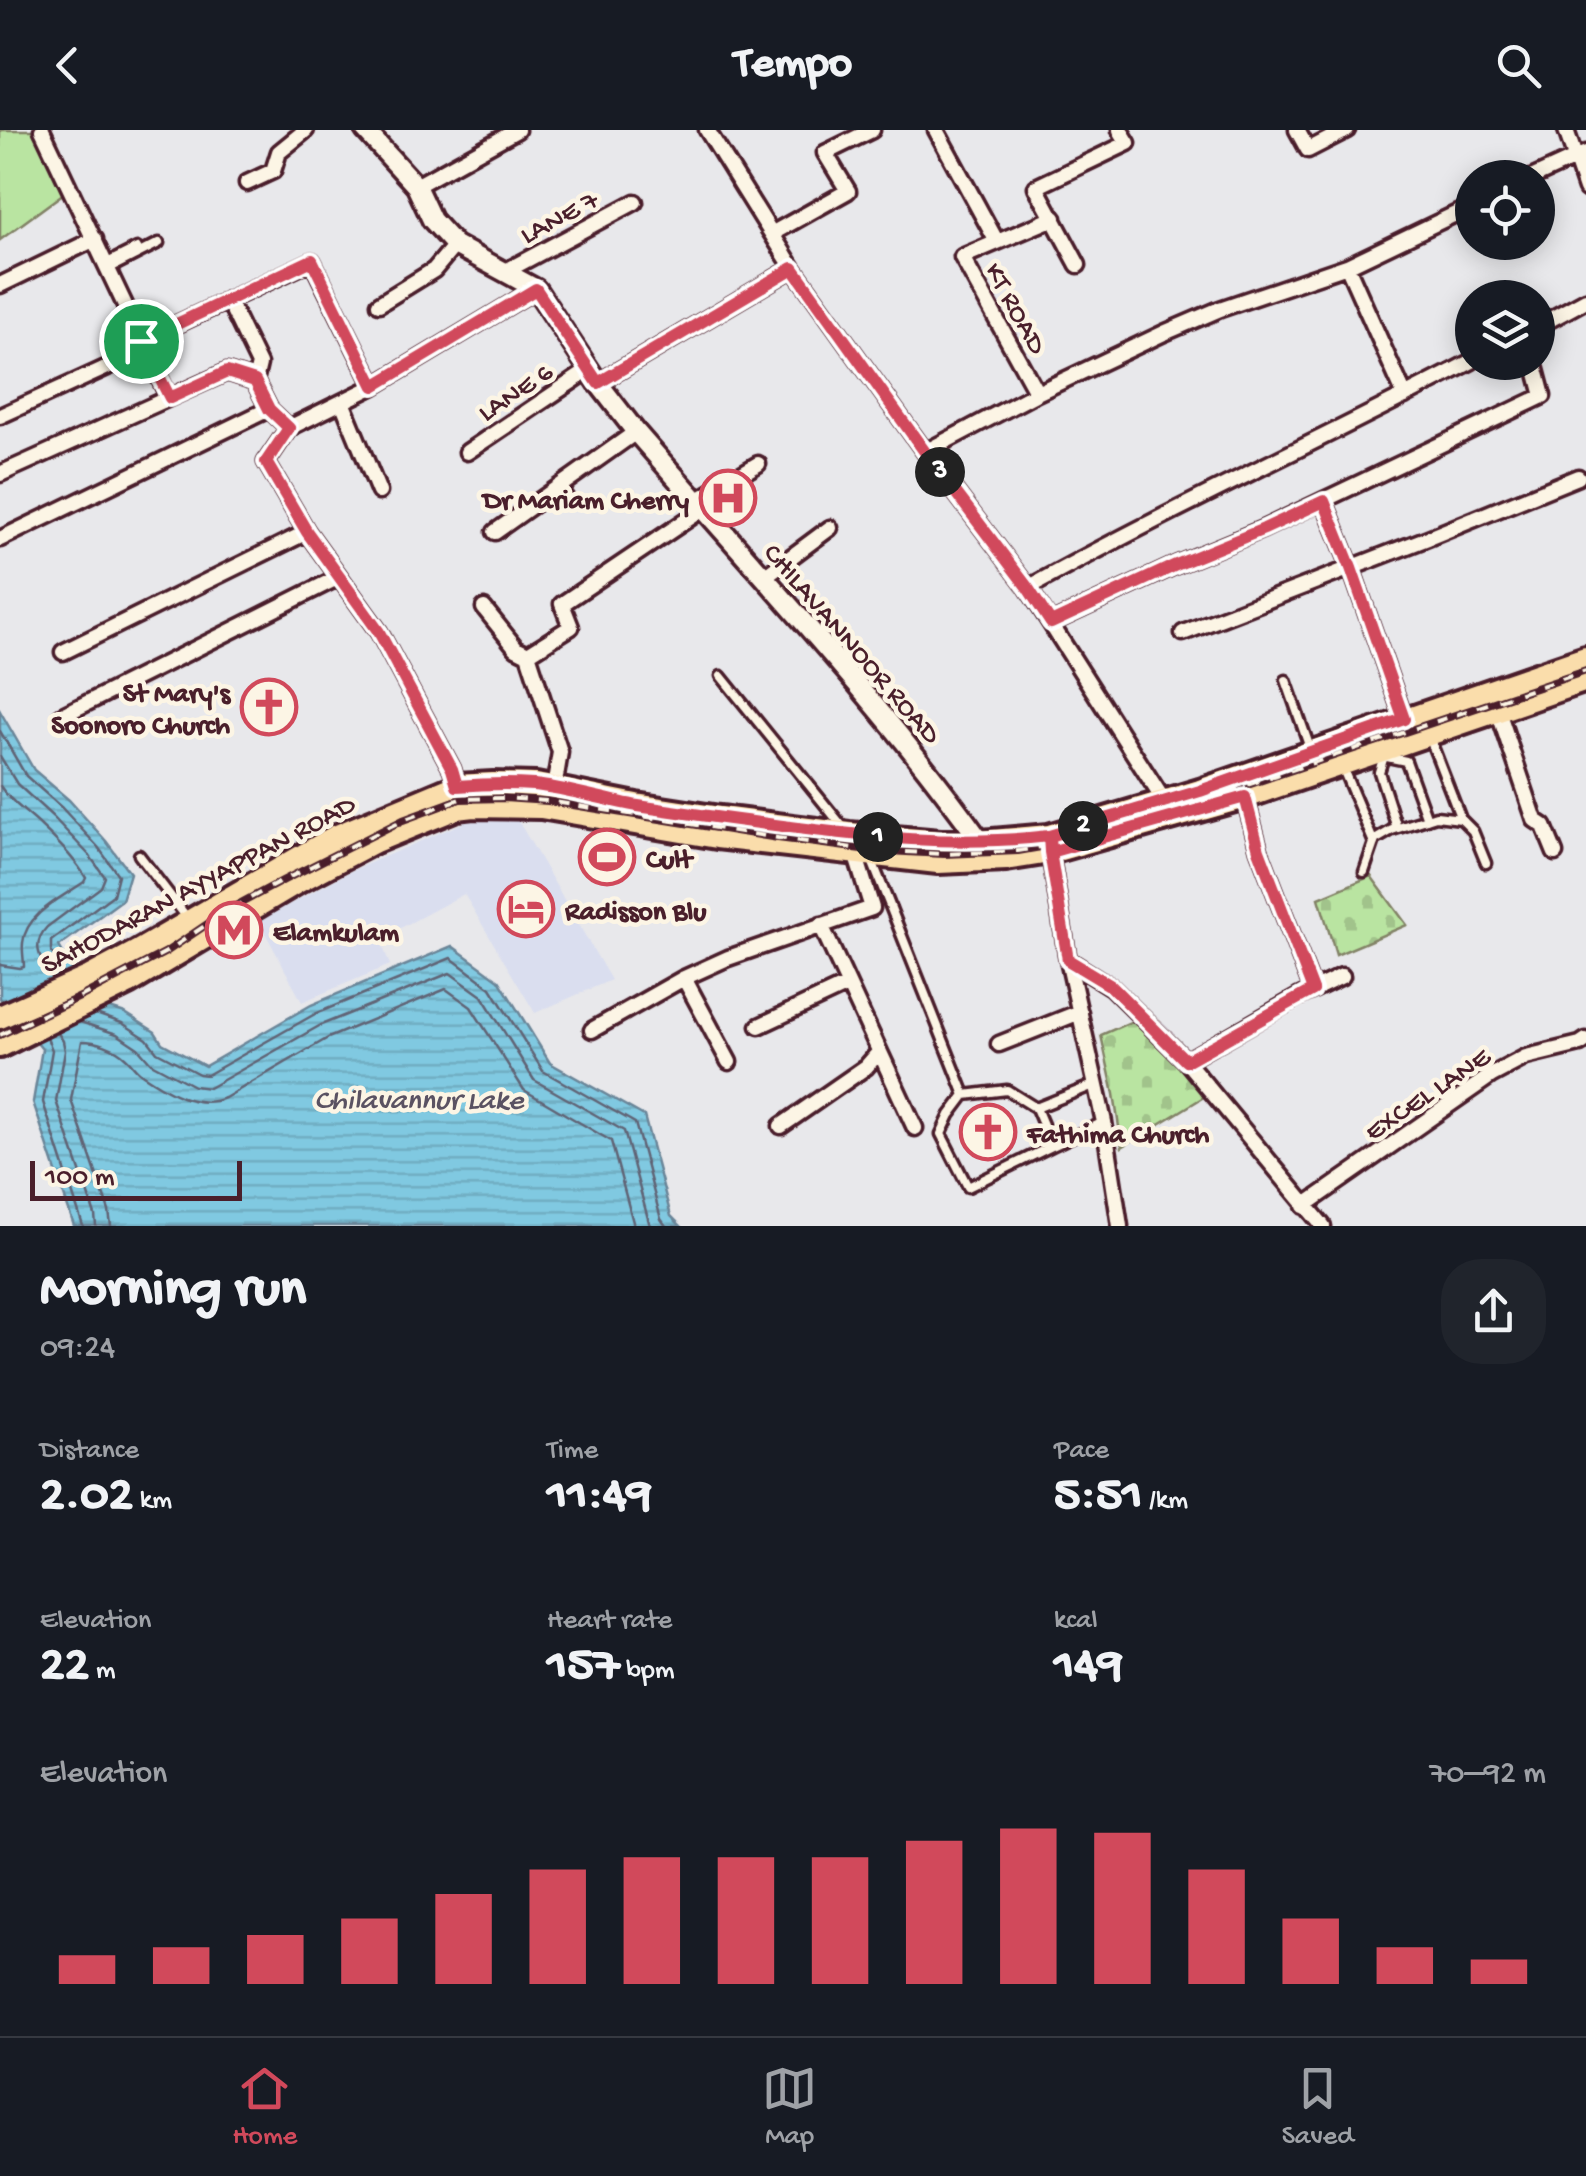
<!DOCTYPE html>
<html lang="en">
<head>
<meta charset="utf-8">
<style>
  :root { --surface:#171b24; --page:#20242c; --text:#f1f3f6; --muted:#9ea1a6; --line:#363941; --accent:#d1495b }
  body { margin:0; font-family:"Gochi Hand",sans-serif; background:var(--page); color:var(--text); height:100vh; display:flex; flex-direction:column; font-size:38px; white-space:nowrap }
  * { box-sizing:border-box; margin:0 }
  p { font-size:32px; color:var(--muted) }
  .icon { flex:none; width:55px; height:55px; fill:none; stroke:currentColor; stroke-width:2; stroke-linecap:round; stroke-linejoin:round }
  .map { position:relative; height:1096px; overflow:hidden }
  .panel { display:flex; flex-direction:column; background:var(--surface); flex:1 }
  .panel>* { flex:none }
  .buttons { position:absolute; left:1455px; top:30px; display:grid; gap:20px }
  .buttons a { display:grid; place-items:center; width:100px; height:100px; border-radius:50%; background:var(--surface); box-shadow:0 5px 25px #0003; font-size:50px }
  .scale { position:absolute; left:30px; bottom:25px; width:212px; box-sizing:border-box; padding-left:10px; border:5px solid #4a1f2b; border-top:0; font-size:28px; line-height:35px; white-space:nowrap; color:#4a1f2b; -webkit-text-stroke:8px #fcf5e5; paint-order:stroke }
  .pin { position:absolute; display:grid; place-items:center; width:85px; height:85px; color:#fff; margin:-42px; border:5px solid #fff; border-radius:50%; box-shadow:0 2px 10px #0007 }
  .km { position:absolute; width:50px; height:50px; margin:-25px; border-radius:50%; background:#222; color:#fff; font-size:28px; line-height:50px; text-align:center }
  .round { display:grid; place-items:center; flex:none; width:105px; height:105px; border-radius:40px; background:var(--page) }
  .summary { display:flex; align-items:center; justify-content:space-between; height:170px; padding:0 40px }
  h1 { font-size:55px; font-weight:700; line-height:75px }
  .metrics { display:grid; grid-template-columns:repeat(3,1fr); gap:15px; height:170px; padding:10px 40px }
  .metrics div { display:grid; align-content:center }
  .metrics b { font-size:50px; font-weight:700 }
  .metrics small { font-size:28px; font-weight:400 }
  .metrics p { font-size:28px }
  .chart { height:280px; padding:20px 40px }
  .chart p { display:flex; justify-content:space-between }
  .chart svg { width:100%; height:180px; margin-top:10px; stroke:var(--accent); stroke-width:6 }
  header { display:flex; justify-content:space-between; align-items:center; height:130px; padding:0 40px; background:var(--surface); font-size:45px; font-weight:700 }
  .dock { display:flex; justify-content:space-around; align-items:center; height:140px; border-top:2px solid var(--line); background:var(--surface); font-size:28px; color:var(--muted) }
  .dock a { display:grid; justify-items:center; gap:5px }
  .dock .selected { color:var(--accent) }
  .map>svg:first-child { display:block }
  .built { fill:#dadeef }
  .green { fill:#b9e4a1; stroke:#828266; stroke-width:2.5 }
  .cemetery { fill:url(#cemetery-stones); stroke:#828266; stroke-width:2.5 }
  .water { fill:url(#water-rules); stroke:#6a8598; stroke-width:2.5 }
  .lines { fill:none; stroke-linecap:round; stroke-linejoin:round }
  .shore { stroke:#606374; stroke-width:2.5 }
  .service-casing { stroke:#4a1f2b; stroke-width:15 }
  .minor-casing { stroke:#4a1f2b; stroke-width:21 }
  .tertiary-casing { stroke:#4a1f2b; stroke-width:25 }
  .primary-casing { stroke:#4a1f2b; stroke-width:30 }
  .service { stroke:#fcf5e5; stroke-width:8 }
  .minor { stroke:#fcf5e5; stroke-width:14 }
  .tertiary { stroke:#fcf5e5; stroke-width:18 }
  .primary { stroke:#faddab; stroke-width:22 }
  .rail-casing { stroke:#4a1f2b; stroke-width:8 }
  .rail { stroke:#fcf5e5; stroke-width:4; stroke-dasharray:11; stroke-linecap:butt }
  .route-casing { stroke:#fff; stroke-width:20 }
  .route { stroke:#d1495b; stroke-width:12 }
  .labels { text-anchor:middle; stroke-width:9; stroke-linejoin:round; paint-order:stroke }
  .street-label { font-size:28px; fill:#4a1f2b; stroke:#fcf5e5 }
  .poi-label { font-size:28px; font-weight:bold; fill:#4a1f2b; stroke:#fcf5e5; text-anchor:start }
  .water-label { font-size:30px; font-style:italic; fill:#5a5262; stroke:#fcf5e5 }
</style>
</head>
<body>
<header><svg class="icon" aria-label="back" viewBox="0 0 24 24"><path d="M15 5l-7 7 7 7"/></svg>Tempo<svg class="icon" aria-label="search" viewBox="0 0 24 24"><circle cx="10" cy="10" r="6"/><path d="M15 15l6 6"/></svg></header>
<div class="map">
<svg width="1586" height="1096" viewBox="0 0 1586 1096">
  <defs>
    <pattern id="cemetery-stones" width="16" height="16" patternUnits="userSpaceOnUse" patternTransform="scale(2.5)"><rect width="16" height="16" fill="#b9e4a1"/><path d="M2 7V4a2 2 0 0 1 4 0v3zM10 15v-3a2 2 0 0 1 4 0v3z" fill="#a1c38b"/></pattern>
    <pattern id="water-rules" width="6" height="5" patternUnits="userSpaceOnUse" patternTransform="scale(2.5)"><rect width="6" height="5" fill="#80c9e1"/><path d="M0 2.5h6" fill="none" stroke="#70acc1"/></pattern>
  </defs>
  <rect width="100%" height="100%" fill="#e8e8eb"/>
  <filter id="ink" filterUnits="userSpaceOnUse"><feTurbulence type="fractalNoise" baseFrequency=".01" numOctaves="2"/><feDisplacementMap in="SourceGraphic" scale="20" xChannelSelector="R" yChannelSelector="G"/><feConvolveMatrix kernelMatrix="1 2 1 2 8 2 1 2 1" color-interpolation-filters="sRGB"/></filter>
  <g filter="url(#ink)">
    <path class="built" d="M499,685L516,687L611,850L535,883L464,764L380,809L390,835L302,872L259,791L351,741L472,689Z"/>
    <path class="green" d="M0,0H32L64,63L0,110Z"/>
    <path class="cemetery" d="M1371,746L1407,795L1336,825L1319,768Z
      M1137,889L1207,965L1122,1017L1114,964L1101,905Z"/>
    <path class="water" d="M0,581L34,640L69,670L106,711L130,743L122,770L59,816L91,872L125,883L155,902L162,913L205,936L311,875L452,816L499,850L550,933L644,986L671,1086L681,1096H74L33,972L42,919L0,868Z"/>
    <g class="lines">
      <path class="shore" d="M0,601L26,646L62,678L98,717L118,745L113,765L51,811V821L63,844
        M0,626L17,654L53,687L89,725L105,747L101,757L47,797C30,815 41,830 52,849
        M0,656C11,673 28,683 42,697C58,712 75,729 86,748L84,752C63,767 25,784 23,813C22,821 24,829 24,837L20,838L0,835
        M96,884L122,893L147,909L157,922L199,944L207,945L315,884L451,828L491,858L543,941L635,993L661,1089L666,1096
        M80,892L117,904L138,918L151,933L194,956L209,958L321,895L450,843L482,866L534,950L624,1001L650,1096
        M58,903L63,911L65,921L56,971L95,1085L96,1096
        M47,908L52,920L43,972L83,1096
        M111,1096L109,1081L71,970L82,911C96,911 115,917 126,928C132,933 135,940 143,945C167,961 196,980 225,968L328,908L446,859L471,877L524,960L611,1011L634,1096"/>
      <g class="service-casing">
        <path id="service" d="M105,134L137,118
          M108,139L159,113
          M560,355L572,373
          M721,546L843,697
          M1286,550L1311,621
          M1430,609L1461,689L1473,701L1486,733
          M1384,626L1379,642L1397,698
          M1387,627L1406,631L1427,689
          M1343,639L1374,713
          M139,725L188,789
          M871,728L965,965
          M1364,742L1375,710L1392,700L1436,686L1461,689
          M1096,954L1036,978L1052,1016L1104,992
          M1036,978L1007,960L965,965L950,985L941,1004L968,1057L1052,1016"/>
      </g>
      <g class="minor-casing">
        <path id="minor" d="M42,0L169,268L227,242L255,251L269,279L289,298
          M707,0L793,138L925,322L1028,458L1164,671
          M936,0L997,112
          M1297,0L1308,20L1347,0
          M1566,0L1586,59
          M1531,48L1586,23
          M247,53L273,41L279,22L306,0
          M416,56L517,0
          M773,103L848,61L825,23L872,0
          M1078,135L1036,57L1128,13L1120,0
          M1347,136L1405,266
          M504,142L635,72
          M0,155L95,109
          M228,170L259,234L255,251
          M379,174L434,140L455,115
          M1538,196L1586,170
          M141,211L312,131L374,256
          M598,253L793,138
          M1037,263L962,127L1054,88
          M342,272L379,362
          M0,286L145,220
          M289,298L266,332L307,402L379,502L452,639L457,656
          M289,298L374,256L536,159
          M467,322L589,240
          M925,322L1037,263L1164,203L1220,179L1347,136L1472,76
          M0,344L169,268
          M696,371L758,334
          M1324,371L1351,438L1404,589
          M495,402L636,302
          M0,409L269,279
          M764,447L830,398
          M1028,458C1173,377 1325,309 1472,231
          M484,478L516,518L528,524L560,622L554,659
          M1051,493L1176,435L1263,399L1543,266L1534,232
          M1183,503L1428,408L1578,347
          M63,522L307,402
          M528,524L571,497L562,474L703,379
          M1498,581L1535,690L1544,696L1555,723
          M61,586L339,447
          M1245,667L1259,720L1313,860
          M1050,722L1068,830L1104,992L1120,1096
          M821,795L915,998
          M1068,830L1111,857L1186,931L1323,1096
          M684,848L729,932
          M759,896L847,855
          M592,900L684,848L728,828L872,778L855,723
          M999,914L1080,882
          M1186,931L1298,867L1342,846
          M781,996L866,937L879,922
          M1304,1076L1492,945L1526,927L1580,914L1586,910"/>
      </g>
      <g class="tertiary-casing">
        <path id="tertiary" d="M365,0L416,56L432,90L455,115L536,159L598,253L636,302C753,437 877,567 981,712"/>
      </g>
      <g class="primary-casing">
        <path id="primary" d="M0,887L90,847L137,822L335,707L457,656L493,654L536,655L636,675L720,688L849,704L940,712H981L1049,706L1200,661L1586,528
          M0,916L128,853L297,752L375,711L456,678L473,676L541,677L717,707L938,732L1006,729L1050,722L1245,667L1586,550"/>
      </g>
      <use href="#service" class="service"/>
      <use href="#minor" class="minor"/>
      <use href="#tertiary" class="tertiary"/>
      <use href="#primary" class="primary"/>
      <g class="rail-casing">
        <path id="rail" d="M0,905L82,866L166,822L228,780L284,750L403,690L460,669L504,668L548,671L778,708L869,720L944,724L1018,721L1058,714L1155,686L1586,541"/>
      </g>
      <use href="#rail" class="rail"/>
    </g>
  </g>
  <g class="lines" filter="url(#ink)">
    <g class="route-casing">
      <path id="route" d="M141,211L170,268L227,242L255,251L269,279L289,298L266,332L307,402L379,502L452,639L457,656C482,654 508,653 533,655C568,658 603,670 638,676C684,683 729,689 775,695C866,707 957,717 1049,706L1050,722L1245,667L1259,720L1313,860L1186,931L1111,856L1068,830L1050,722L1049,706L1200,661L1404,589L1351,438L1324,371L1264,399L1176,435L1051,493L1028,458L925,322L793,138L598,253L536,159L374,256L312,130L141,211"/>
    </g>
    <use href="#route" class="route"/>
  </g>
  <defs>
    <g id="hospital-ring" transform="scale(2.875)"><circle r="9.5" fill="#fcf5e5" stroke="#d1495b" stroke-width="1.5"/><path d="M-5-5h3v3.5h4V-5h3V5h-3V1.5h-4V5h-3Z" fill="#d1495b"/></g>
    <g id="church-ring" transform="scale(2.875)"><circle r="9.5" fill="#fcf5e5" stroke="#d1495b" stroke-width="1.5"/><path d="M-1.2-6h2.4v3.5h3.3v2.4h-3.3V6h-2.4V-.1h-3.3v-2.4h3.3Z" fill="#d1495b"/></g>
    <g id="stadium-ring" transform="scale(2.875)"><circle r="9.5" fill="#fcf5e5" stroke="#d1495b" stroke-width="1.5"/><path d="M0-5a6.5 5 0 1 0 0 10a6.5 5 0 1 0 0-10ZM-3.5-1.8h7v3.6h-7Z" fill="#d1495b"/></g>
    <g id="hotel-ring" transform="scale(2.875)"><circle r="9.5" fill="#fcf5e5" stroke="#d1495b" stroke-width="1.5"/><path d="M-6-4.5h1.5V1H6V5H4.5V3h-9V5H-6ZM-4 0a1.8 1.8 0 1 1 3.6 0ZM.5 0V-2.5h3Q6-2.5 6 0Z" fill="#d1495b"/></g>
    <g id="metro-ring" transform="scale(2.875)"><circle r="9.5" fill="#fcf5e5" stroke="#d1495b" stroke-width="1.5"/><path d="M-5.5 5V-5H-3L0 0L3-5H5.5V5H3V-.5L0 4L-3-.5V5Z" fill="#d1495b"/></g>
  </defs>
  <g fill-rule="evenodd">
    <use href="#hospital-ring" x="728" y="368"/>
    <use href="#church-ring" x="269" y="577"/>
    <use href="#stadium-ring" x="607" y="727"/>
    <use href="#hotel-ring" x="526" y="779"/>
    <use href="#metro-ring" x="234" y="800"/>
    <use href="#church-ring" x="988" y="1002"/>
  </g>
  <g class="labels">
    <g class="street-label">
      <text transform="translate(558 85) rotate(-28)" y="10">LANE 7</text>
      <text transform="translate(1018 177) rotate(61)" y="10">KT ROAD</text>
      <text transform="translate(514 260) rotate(-34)" y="10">LANE 6</text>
      <text transform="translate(854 512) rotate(49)" y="10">CHILAVANNOOR ROAD</text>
      <text transform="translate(197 752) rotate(-28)" y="10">SAHODARAN AYYAPPAN ROAD</text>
      <text transform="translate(1426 962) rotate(-34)" y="10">EXCEL LANE</text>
    </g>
    <g class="poi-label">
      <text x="689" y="378" text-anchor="end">Dr Mariam Cherry</text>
      <text x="230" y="571" text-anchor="end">St Mary's<tspan x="230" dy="32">Soonoro Church</tspan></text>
      <text x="646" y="737">Cult</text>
      <text x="565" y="789">Radisson Blu</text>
      <text x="273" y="810">Elamkulam</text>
      <text x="1027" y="1012">Fathima Church</text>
    </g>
    <g class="water-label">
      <text x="419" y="978">Chilavannur Lake</text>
    </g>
  </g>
</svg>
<div class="buttons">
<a><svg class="icon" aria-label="locate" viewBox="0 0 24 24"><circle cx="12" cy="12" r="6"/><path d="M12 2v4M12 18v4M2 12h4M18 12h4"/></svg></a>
<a><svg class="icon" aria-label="layers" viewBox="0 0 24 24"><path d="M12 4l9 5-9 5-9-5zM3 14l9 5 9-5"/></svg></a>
</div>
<div class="scale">100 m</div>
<div class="pin" style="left:141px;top:211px;background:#1e9e55"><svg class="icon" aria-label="arrive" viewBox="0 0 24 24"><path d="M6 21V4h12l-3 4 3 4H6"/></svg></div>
<b class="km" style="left:878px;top:707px">1</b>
<b class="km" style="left:1083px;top:696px">2</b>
<b class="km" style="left:940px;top:342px">3</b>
</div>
<section class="panel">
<div class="summary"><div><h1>Morning run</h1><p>09:24</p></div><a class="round"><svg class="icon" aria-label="share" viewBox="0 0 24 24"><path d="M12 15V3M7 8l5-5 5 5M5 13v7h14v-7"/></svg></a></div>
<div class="metrics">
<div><p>Distance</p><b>2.02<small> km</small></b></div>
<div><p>Time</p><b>11:49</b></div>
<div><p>Pace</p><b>5:51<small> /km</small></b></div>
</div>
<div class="metrics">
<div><p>Elevation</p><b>22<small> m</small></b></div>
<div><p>Heart rate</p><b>157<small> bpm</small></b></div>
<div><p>kcal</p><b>149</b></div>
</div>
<div class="chart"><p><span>Elevation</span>70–92 m</p>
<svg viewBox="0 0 160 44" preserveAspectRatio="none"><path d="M5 44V37M15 44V35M25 44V32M35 44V28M45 44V22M55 44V16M65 44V13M75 44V13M85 44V13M95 44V9M105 44V6M115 44V7M125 44V16M135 44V28M145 44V35M155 44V38"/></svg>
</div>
</section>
<nav class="dock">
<a class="selected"><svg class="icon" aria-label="home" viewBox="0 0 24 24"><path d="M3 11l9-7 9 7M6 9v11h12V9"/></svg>Home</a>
<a><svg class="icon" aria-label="map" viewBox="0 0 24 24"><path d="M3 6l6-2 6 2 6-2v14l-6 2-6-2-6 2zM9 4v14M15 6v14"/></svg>Map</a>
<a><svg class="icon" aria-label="saved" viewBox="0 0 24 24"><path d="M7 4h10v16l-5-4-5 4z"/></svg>Saved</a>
</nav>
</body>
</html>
